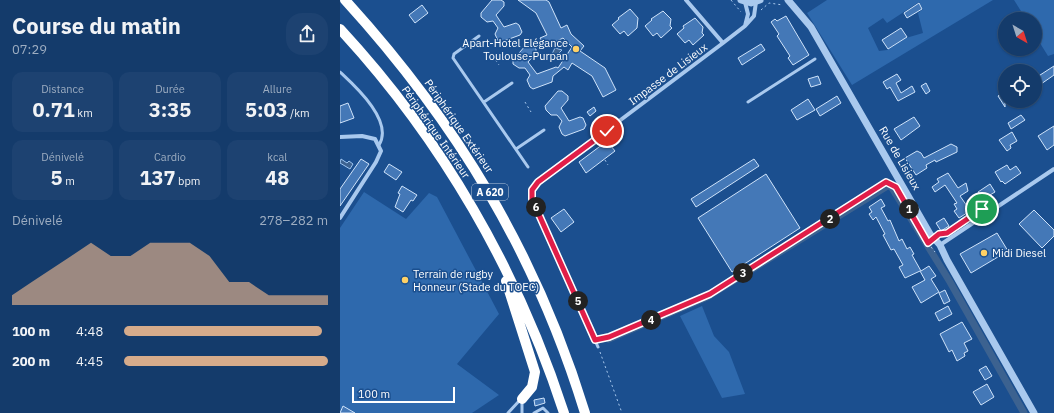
<!DOCTYPE html>
<html lang="fr">
<head>
<meta charset="utf-8">
<style>
  :root { --surface:#143b6b; --page:#1d4271; --text:#f1f3f6; --muted:#9dadc1; --line:#33557e; --accent:#d6ab8b }
  body { margin:0; font-family:"IBM Plex Sans",sans-serif; background:var(--page); color:var(--text); height:100vh; display:flex; flex-direction:column; font-size:15px; white-space:nowrap }
  * { box-sizing:border-box; margin:0 }
  p { font-size:13px; color:var(--muted) }
  .icon { flex:none; width:22px; height:22px; fill:none; stroke:currentColor; stroke-width:2; stroke-linecap:round; stroke-linejoin:round }
  .map { position:relative; flex:1; overflow:hidden }
  .details { display:flex; flex-direction:column; background:var(--surface); width:340px }
  .details>* { flex:none }
  .needle { width:26px; rotate:141deg }
  .buttons { position:absolute; left:658px; top:12px; display:grid; gap:8px }
  .buttons a { display:grid; place-items:center; width:44px; height:44px; border-radius:50%; background:var(--surface); box-shadow:0 1px 3px #0004,0 0 0 1px var(--line); font-size:20px }
  .scale { position:absolute; left:12px; bottom:10px; width:103px; box-sizing:border-box; padding-left:4px; border:2px solid #fff; border-top:0; font-size:11px; line-height:14px; white-space:nowrap; color:#fff; -webkit-text-stroke:3px #1b4f8f; paint-order:stroke }
  .pin { position:absolute; display:grid; place-items:center; width:34px; height:34px; color:#fff; margin:-17px; border:2px solid #fff; border-radius:50%; box-shadow:0 1px 4px #0007 }
  .km { position:absolute; width:20px; height:20px; margin:-10px; border-radius:50%; background:#222; color:#fff; font-size:11px; line-height:20px; text-align:center }
  .round { display:grid; place-items:center; flex:none; width:42px; height:42px; border-radius:16px; background:var(--page) }
  .head { display:flex; align-items:center; justify-content:space-between; height:68px; padding:0 12px }
  h1 { font-size:22px; font-weight:700; line-height:30px }
  .stats { display:grid; grid-template-columns:repeat(3,1fr); gap:6px; height:68px; padding:4px 12px }
  .stats div { display:grid; align-content:center; border-radius:10px; background:var(--page); text-align:center }
  .stats b { font-size:20px; font-weight:700 }
  .stats small { font-size:11px; font-weight:400 }
  .stats p { font-size:11px }
  .chart { height:112px; padding:8px 12px }
  .chart p { display:flex; justify-content:space-between }
  .chart svg { width:100%; height:72px; margin-top:4px; fill:var(--accent); opacity:.7 }
  ul { padding:0 12px; list-style:none; font-size:13px }
  li { display:grid; grid-template-columns:64px 48px 1fr; align-items:center; height:30px }
  li i { height:10px; border-radius:5px; background:var(--accent) }
  main { display:flex; flex:1; min-height:0 }
  .map>svg:first-child { display:block }
  .green { fill:#2e69ad; fill-rule:evenodd }
  .water { fill:#3c6290; stroke:#9cc4f0 }
  .lines { fill:none; stroke-linecap:round; stroke-linejoin:round }
  .canal { stroke:#3c6290; stroke-width:7 }
  .building { fill:#4478b7; stroke:#cfe3fa }
  .path { stroke:#a9c9ee; stroke-width:1; stroke-dasharray:2 3; stroke-linecap:butt }
  .service { stroke:#a9c9ee; stroke-width:3 }
  .minor { stroke:#a9c9ee; stroke-width:4 }
  .tertiary { stroke:#a9c9ee; stroke-width:7 }
  .motorway { stroke:#fff; stroke-width:10 }
  .route-casing { stroke:#fff; stroke-width:8 }
  .route { stroke:#e11d48; stroke-width:5 }
  .poi-dot { fill:#ffd166; stroke:#1b4f8f; stroke-width:1.5 }
  .labels { text-anchor:middle; stroke-width:3; stroke-linejoin:round; paint-order:stroke }
  .shield { fill:#1b4f8f; stroke:#bbcadd; stroke-width:1 }
  .shield-label { font-size:10px; font-weight:bold; fill:#fff }
  .poi-label { font-size:11px; fill:#fff; stroke:#1b4f8f; text-anchor:start }
  .street-label { font-size:11px; fill:#fff; stroke:#1b4f8f }
</style>
</head>
<body>
<main>
<section class="details">
<div class="head"><div><h1>Course du matin</h1><p>07:29</p></div><a class="round"><svg class="icon" aria-label="share" viewBox="0 0 24 24"><path d="M12 15V3M7 8l5-5 5 5M5 13v7h14v-7"/></svg></a></div>
<div class="stats">
<div><p>Distance</p><b>0.71<small> km</small></b></div>
<div><p>Durée</p><b>3:35</b></div>
<div><p>Allure</p><b>5:03<small> /km</small></b></div>
</div>
<div class="stats">
<div><p>Dénivelé</p><b>5<small> m</small></b></div>
<div><p>Cardio</p><b>137<small> bpm</small></b></div>
<div><p>kcal</p><b>48</b></div>
</div>
<div class="chart"><p><span>Dénivelé</span>278–282 m</p>
<svg viewBox="0 0 160 44" preserveAspectRatio="none"><path d="M0 44V38L10 30L20 22L30 14L40 6L50 14L60 14L70 6L80 6L90 6L100 14L110 30L120 30L130 38L140 38L150 38L160 38V44z"/></svg>
</div>
<ul>
<li><b>100 m</b>4:48<i style="width:97%"></i></li>
<li><b>200 m</b>4:45<i style="width:100%"></i></li>
</ul>
</section>
<div class="map">
<svg width="714" height="413" viewBox="0 0 714 413">
  <rect width="100%" height="100%" fill="#1b4f8f"/>
  <path class="green" d="M487,0H653L512,85L467,13ZM579,2L583,9L578,13L583,33L566,38L547,50L539,51L528,28L543,18L547,23Z
    M674,0H714V54L708,56L695,35V19H686Z
    M24,192L66,219L89,193L97,197L159,314L117,364L159,395L132,413H0V228Z
    M362,306L374,336L389,352L405,394L382,398L340,316Z"/>
  <path class="water" d="M215,48L222,50L213,59L211,56Z
    M1,159L7,163L9,161L13,164L10,169L0,163Z"/>
  <g class="lines">
    <path class="canal" d="M269,339L367,297L549,185L552,188L610,282L684,413"/>
  </g>
  <path class="building" d="M152,0H161L164,2V6L156,15L164,27L176,23L179,25L182,32L180,35L161,42L158,41L155,34L158,28L153,21L147,22L141,17V13Z
    M178,0H206L209,2L221,28L227,25L231,34L244,46L240,51L265,68L276,90L263,97L252,76L232,63L228,70L224,67L213,76L212,82L193,89L190,87L187,80L190,75L185,68H179L173,64V60L186,45L190,44L196,49V53L188,62L197,74L216,67L218,68L232,47L223,38L205,47L200,38L207,35L196,13Z
    M579,3L582,9L567,18L564,13Z
    M82,5L88,13L75,23L69,15Z
    M290,9L298,18L297,28L288,36L284,31L280,34L272,25L279,19L278,18Z
    M323,11L331,19L330,26L332,28L321,38L317,33L313,36L305,26L312,20L311,19Z
    M446,16L469,55L453,65L448,58L450,56L437,36L439,34L431,22L435,19L437,21Z
    M355,18L363,27L362,33L364,35L353,45L349,40L345,43L337,34L344,28L343,26Z
    M561,28L567,37L548,49L542,40Z
    M421,44L425,50L402,65L398,58Z
    M714,66V75L701,84L697,77Z
    M557,74L561,80L556,83L561,93L572,86L575,92L558,101L550,87L547,89L543,82Z
    M478,76L481,84L471,87L468,79Z
    M586,83L590,91L586,94L581,86Z
    M218,91H222L228,96V100L221,108L229,121L240,117L243,118L246,125L244,129L225,136L222,134L219,127L222,121L217,115H211L206,110L205,106Z
    M665,91V107L658,96Z
    M497,96L501,103L480,116L476,109Z
    M468,99L475,110L457,120L451,110Z
    M8,103L14,118L0,123V106Z
    M254,107L256,111L250,116L247,112Z
    M681,115L685,120L671,129L668,123Z
    M574,117L580,126L561,140L554,129Z
    M714,126V145L707,150L698,136Z
    M672,132L677,141L670,145L671,148L667,151L659,140Z
    M267,141L275,151L246,173L239,162Z
    M611,144L617,147V152L596,162L595,160L586,165L587,168L576,175L565,158L577,151L581,153L584,158Z
    M21,159L29,164L0,206V189Z
    M414,159L419,166L356,207L351,199Z
    M49,164L62,172L56,180L44,172Z
    M667,165L670,170L676,166L681,173L665,184L662,181L661,182L655,172Z
    M608,173L618,188L626,183L628,191L620,196L627,206L641,196L644,202L619,218L614,211L617,209L614,204L617,203L605,185L595,192L592,187L599,182L597,179Z
    M426,174L460,228L392,272L358,218Z
    M650,184L655,192L643,199L638,192Z
    M62,186L77,195L73,201L71,200L63,212L55,207L60,194L58,193Z
    M541,199L545,206L541,208L548,221L550,220L559,241L562,239L567,249L570,247L574,254L572,255L581,271L589,266L596,276L591,279L599,292L581,303L572,287L585,280L580,271L565,278L559,267L563,265L554,249L551,250L543,235L545,234L536,217L533,220L529,214L532,212L529,207Z
    M224,209L234,222L221,232L211,218Z
    M694,210L714,230V236L702,248L679,224Z
    M604,218L609,226L601,231L596,223Z
    M657,233L668,251L631,273L620,254Z
    M605,290L610,301L604,304L599,293Z
    M608,306L612,314L599,321L595,313Z
    M622,322L632,339L624,343L628,351L624,353L625,356L617,361L612,350L609,352L600,334Z
    M646,366L652,376L645,380L639,370Z
    M647,384L654,397L641,405L633,392Z
    M204,398L205,403L195,406L194,400Z
    M3,406L15,413H0Z"/>
  <g class="lines">
    <path class="path" d="M391,0L401,12
      M421,10L429,3L443,5
      M153,56L159,65
      M185,102L191,112
      M265,160L268,165
      M600,234L607,233L639,212
      M591,247L595,252
      M259,339L269,337L370,294L546,182L554,186
      M260,352L282,413"/>
    <path class="service" d="M139,36L114,54L113,58L188,167
      M0,72C15,86 54,121 39,145
      M144,102L172,83
      M408,102L475,59
      M176,149L204,130
      M192,191V199L258,347
      M182,401V413
      M168,413L180,400
      M194,413L203,408L208,413"/>
    <path class="minor" d="M346,0L383,43L405,26
      M405,2L408,14L405,26L414,16L416,2
      M0,137L22,136L35,139L41,151L36,162L0,218
      M192,191L198,182L383,43
      M600,245L714,169"/>
    <path class="tertiary" d="M401,0L411,3L420,0
      M448,0L471,27L590,234L600,245L607,260L694,413"/>
    <path class="motorway" d="M5,0C117,123 196,253 245,413
      M0,29C102,139 178,271 224,413
      M166,281L195,372L192,387L182,399"/>
  </g>
  <g class="lines">
    <g class="route-casing">
      <path id="route" d="M267,131L198,182L192,190V199L255,340L269,337L370,294L546,182L556,187L588,243L599,234L607,233L642,209"/>
    </g>
    <use href="#route" class="route"/>
  </g>
  <g class="poi-dot">
    <circle cx="236" cy="49" r="4"/>
    <circle cx="644" cy="253" r="4"/>
    <circle cx="65" cy="280" r="4"/>
  </g>
  <g class="labels">
    <rect class="shield" x="132" y="184" width="36" height="16" rx="3"/>
    <g class="shield-label">
      <text x="150" y="196">A 620</text>
    </g>
    <g class="poi-label">
      <text x="228" y="47" text-anchor="end">Apart-Hotel Elégance<tspan x="228" dy="13">Toulouse-Purpan</tspan></text>
      <text x="652" y="257">Midi Diesel</text>
      <text x="73" y="278">Terrain de rugby<tspan x="73" dy="13">Honneur (Stade du TOEC)</tspan></text>
    </g>
    <g class="street-label">
      <text transform="translate(328 74) rotate(-37)" y="4">Impasse de Lisieux</text>
      <text transform="translate(119 126) rotate(55)" y="4">Périphérique Extérieur</text>
      <text transform="translate(96 132) rotate(55)" y="4">Périphérique Intérieur</text>
      <text transform="translate(560 158) rotate(60)" y="4">Rue de Lisieux</text>
    </g>
  </g>
</svg>
<div class="buttons">
<a><svg class="needle" viewBox="-14 -14 28 28"><path d="M0-13l5 13h-10z" fill="#e53935"/><path d="M0 13l5-13h-10z" fill="#9dadc1"/></svg></a>
<a><svg class="icon" aria-label="locate" viewBox="0 0 24 24"><circle cx="12" cy="12" r="6"/><path d="M12 2v4M12 18v4M2 12h4M18 12h4"/></svg></a>
</div>
<div class="scale">100 m</div>
<div class="pin" style="left:642px;top:209px;background:#1e9e55"><svg class="icon" aria-label="arrive" viewBox="0 0 24 24"><path d="M6 21V4h12l-3 4 3 4H6"/></svg></div>
<div class="pin" style="left:267px;top:131px;background:#d93025"><svg class="icon" aria-label="check" viewBox="0 0 24 24"><path d="M5 12l5 5 9-10"/></svg></div>
<b class="km" style="left:569px;top:209px">1</b>
<b class="km" style="left:490px;top:219px">2</b>
<b class="km" style="left:403px;top:273px">3</b>
<b class="km" style="left:311px;top:320px">4</b>
<b class="km" style="left:238px;top:301px">5</b>
<b class="km" style="left:196px;top:207px">6</b>
</div>
</main>
</body>
</html>
